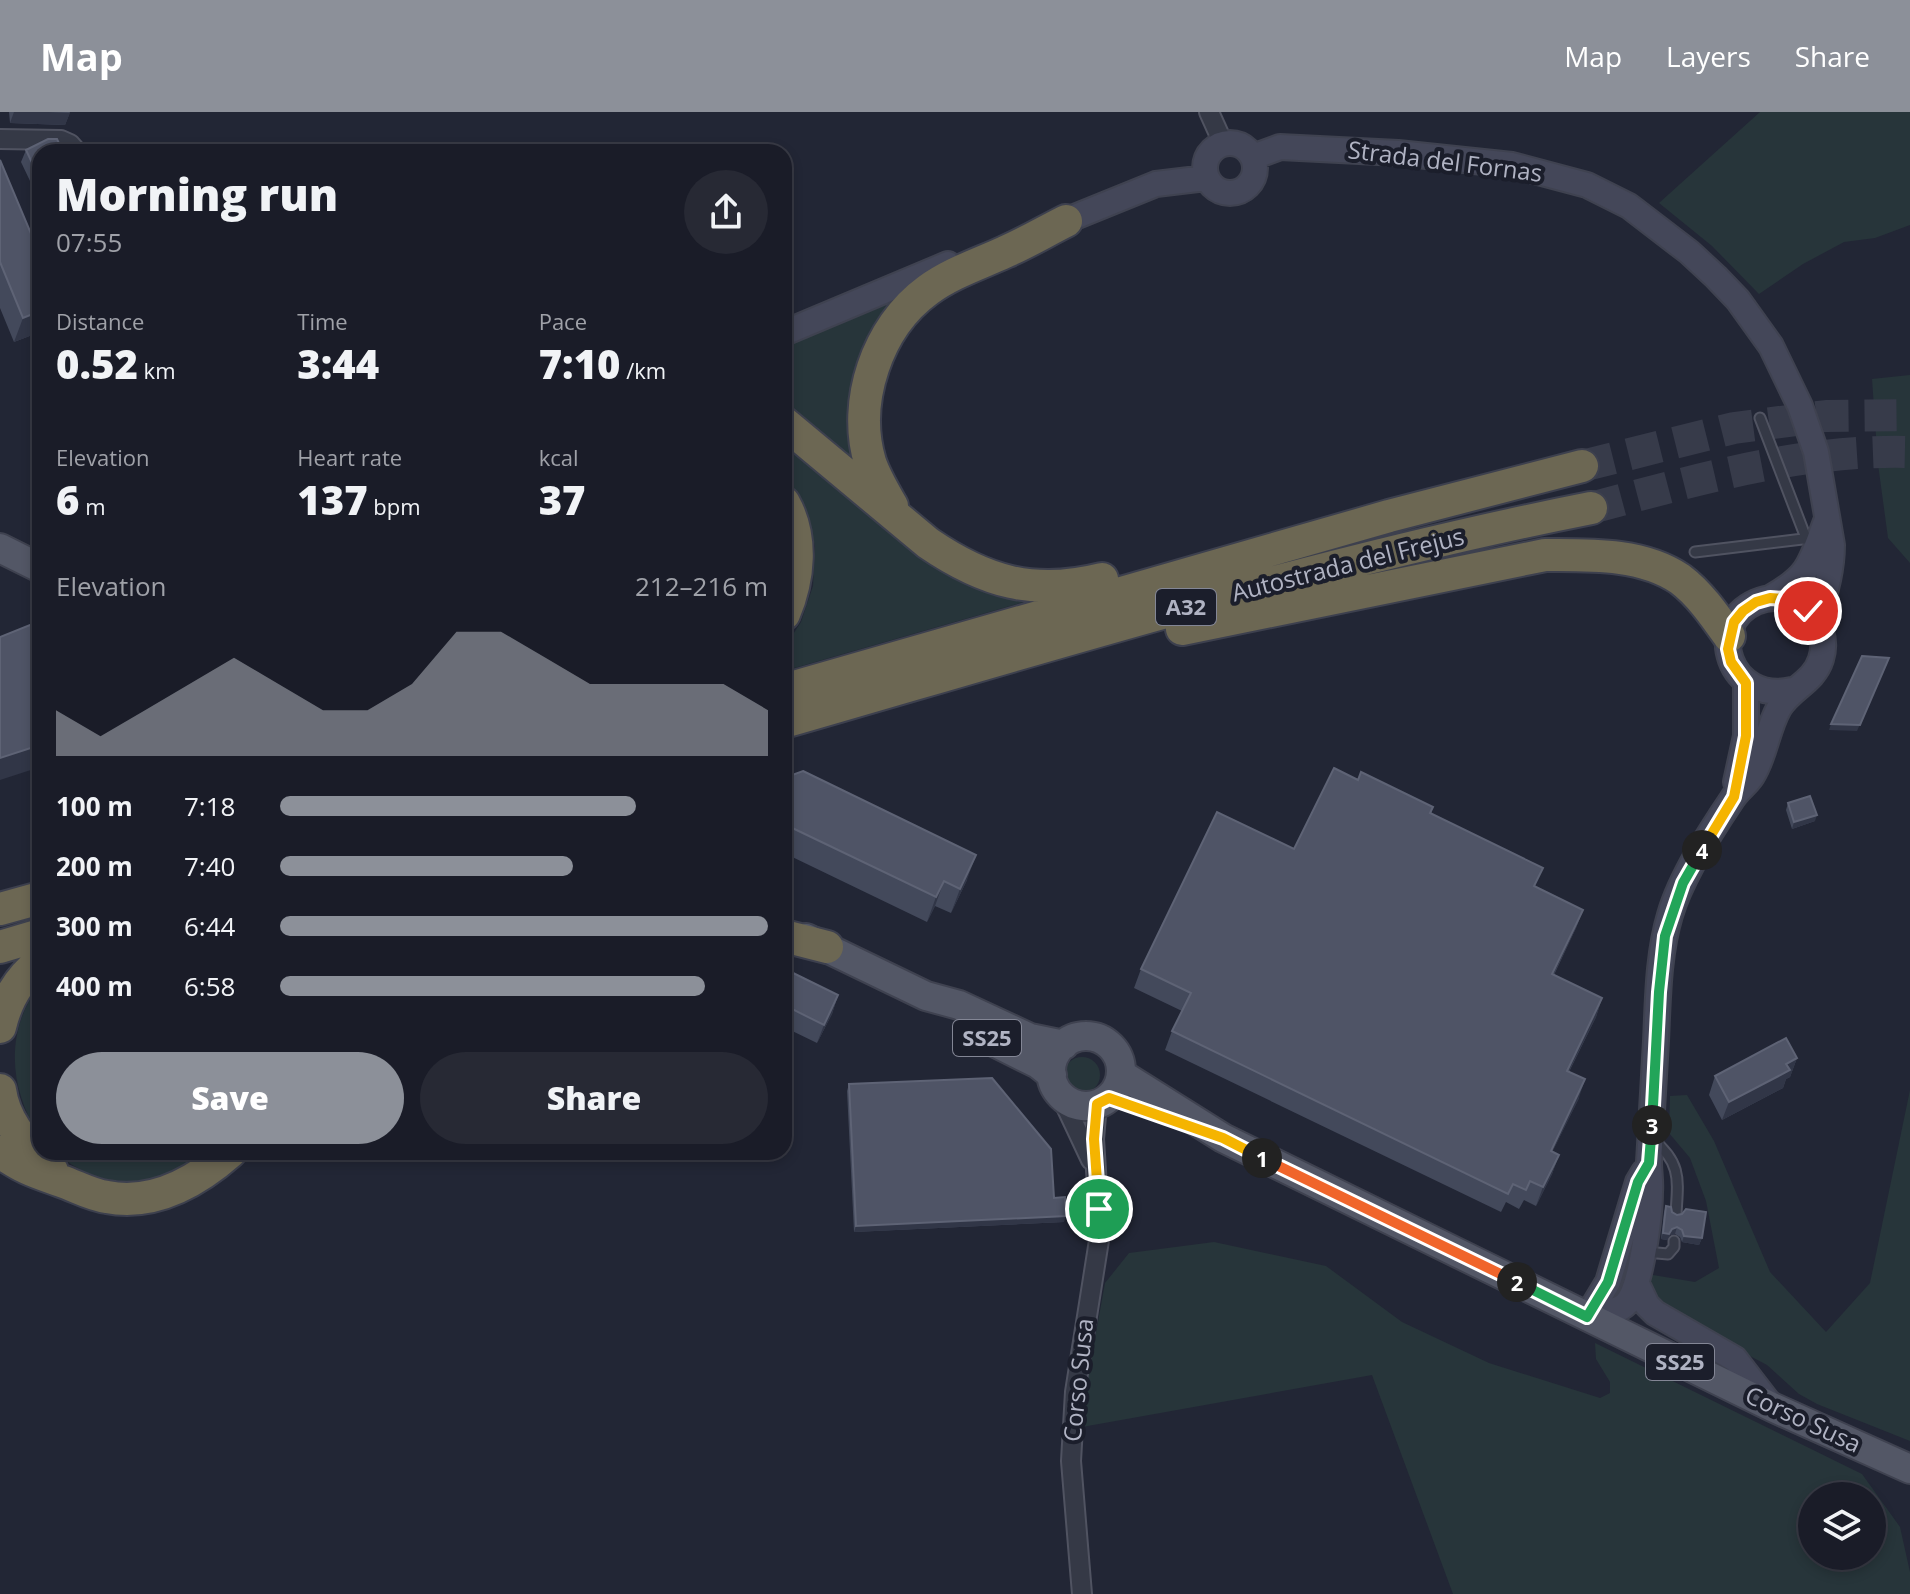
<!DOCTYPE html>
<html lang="en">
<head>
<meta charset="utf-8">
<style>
  :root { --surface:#1a1c28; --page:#272934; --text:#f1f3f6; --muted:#9fa1a8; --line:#383a45; --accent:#8c9099 }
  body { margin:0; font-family:"Open Sans",sans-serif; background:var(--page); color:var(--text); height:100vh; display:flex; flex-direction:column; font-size:30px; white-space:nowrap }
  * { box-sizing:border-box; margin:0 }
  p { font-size:26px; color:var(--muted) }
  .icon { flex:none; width:44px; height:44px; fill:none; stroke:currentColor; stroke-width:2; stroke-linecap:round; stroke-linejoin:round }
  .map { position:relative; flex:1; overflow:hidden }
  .side { position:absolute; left:32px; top:32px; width:760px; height:1016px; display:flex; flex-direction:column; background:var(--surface); border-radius:24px; box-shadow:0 4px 12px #0003,0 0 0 2px var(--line) }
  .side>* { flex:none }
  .fabs { position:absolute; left:1798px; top:1370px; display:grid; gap:16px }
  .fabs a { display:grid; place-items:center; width:88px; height:88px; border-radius:50%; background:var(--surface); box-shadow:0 4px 12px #0003,0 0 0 2px var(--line); font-size:40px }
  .pin { position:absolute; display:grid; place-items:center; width:68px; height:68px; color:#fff; margin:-34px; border:4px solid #fff; border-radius:50%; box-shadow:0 2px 8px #0007 }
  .km { position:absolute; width:40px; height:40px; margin:-20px; border-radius:50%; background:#222; color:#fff; font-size:22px; line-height:40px; text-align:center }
  .round { display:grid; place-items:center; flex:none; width:84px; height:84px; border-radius:42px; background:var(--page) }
  .headline { display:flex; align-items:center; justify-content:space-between; height:136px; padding:0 24px }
  h1 { font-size:44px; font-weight:800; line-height:60px }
  .stats { display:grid; grid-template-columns:repeat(3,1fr); gap:12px; height:136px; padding:8px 24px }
  .stats div { display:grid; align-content:center }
  .stats b { font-size:40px; font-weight:800 }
  .stats small { font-size:22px; font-weight:400 }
  .stats p { font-size:22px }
  .chart { height:224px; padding:16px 24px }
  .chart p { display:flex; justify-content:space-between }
  .chart svg { width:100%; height:144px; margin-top:8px; fill:var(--accent); opacity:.7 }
  .action { display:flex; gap:16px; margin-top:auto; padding:16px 24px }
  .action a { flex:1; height:92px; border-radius:48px; background:var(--accent); color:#fff; font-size:32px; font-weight:800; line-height:92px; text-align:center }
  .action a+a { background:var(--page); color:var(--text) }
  ul { padding:0 24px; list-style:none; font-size:26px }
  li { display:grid; grid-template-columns:128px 96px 1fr; align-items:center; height:60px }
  li i { height:20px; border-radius:10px; background:var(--accent) }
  header { display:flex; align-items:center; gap:48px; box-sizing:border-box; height:112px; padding:0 40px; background:var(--accent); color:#fff }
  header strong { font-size:38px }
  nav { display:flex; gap:44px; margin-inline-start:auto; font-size:28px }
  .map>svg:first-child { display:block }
  .green { fill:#27353a; fill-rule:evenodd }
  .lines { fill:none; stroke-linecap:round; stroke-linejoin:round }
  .highway-tunnel { stroke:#373b4a; stroke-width:32; stroke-dasharray:32 16; stroke-linecap:butt }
  .lane-casing { stroke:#505361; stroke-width:13 }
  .street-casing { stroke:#505361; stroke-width:22 }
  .secondary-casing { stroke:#3f4250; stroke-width:28 }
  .primary-casing { stroke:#3f4250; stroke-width:32 }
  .highway-casing { stroke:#3d404e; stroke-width:36 }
  .lane { stroke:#353946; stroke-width:9 }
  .street { stroke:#353946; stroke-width:18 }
  .secondary { stroke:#444759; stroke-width:24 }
  .primary { stroke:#535766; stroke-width:28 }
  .highway { stroke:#6c6753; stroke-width:32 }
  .wall { fill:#43495b }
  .shaded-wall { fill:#313647 }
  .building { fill:#4f5466; stroke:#5e6375; stroke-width:2 }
  .split-1-casing { stroke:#fff; stroke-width:16 }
  .split-2-casing { stroke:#fff; stroke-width:16 }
  .split-3-casing { stroke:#fff; stroke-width:16 }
  .split-4-casing { stroke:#fff; stroke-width:16 }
  .split-5-casing { stroke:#fff; stroke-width:16 }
  .split-1 { stroke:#f5b400; stroke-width:10 }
  .split-2 { stroke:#f0652b; stroke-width:10 }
  .split-3 { stroke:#22a559; stroke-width:10 }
  .split-4 { stroke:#22a559; stroke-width:10 }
  .split-5 { stroke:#f5b400; stroke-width:10 }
  .labels { text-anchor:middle; stroke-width:8; stroke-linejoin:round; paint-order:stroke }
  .shield { fill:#1b1e2b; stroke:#838695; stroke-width:2 }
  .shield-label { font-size:22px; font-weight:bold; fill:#b0b3c3 }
  .street-label { font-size:24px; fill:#b0b3c3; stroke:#1b1e2b }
</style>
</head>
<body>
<header>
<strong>Map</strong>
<nav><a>Map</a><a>Layers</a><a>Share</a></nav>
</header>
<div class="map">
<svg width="1910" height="1482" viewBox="0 0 1910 1482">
  <rect width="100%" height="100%" fill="#222635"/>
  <path class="green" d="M1760,0H1910V113L1875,126L1844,130L1803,152L1759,182L1712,134L1659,91Z
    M903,186L864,361L784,296V235Z
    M1910,263V451L1888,426L1878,352L1872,267Z
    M784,327L1031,488L784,559V536L801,510L813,474L815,434L806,398L784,359Z
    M40,872V1025C9,977 4,920 40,872Z
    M1064 963a18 18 0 1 1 36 0a18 18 0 1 1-36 0Z
    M1910,978V1329L1817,1292L1799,1282L1767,1253L1670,1202L1652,1188L1647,1162L1695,1170L1719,1156L1706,1089L1690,1046L1669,1021L1670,984L1687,983L1714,1029L1770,1160L1826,1220L1870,1171Z
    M55,1040H204C160,1080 99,1079 55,1040Z
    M1214,1130L1326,1154L1402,1210L1489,1251L1600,1286L1610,1281V1270L1596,1247L1595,1231L1862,1362L1900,1415L1910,1460V1482H1453L1372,1263L1082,1315L1085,1281L1105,1171L1129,1141ZM1812,1384H1872V1444H1812Z"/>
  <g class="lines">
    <path class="highway-tunnel" d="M1582,354L1734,316L1826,304L1910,303
      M1591,396C1696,368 1801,337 1910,340"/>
    <g class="lane-casing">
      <path id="lane" d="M1760,306L1806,426
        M1695,440L1811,426
        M1652,1027C1682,1051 1678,1068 1676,1102
        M1646,1140L1668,1142L1674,1135V1129"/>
    </g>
    <g class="street-casing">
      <path id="street" d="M1209,0L1223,31
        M0,27L61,28L70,32L77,40
        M1060,982L1091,1048
        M1082,1482L1071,1349L1075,1280L1100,1122L1094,1027L1097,992"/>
    </g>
    <g class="secondary-casing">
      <path id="secondary" d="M1205 56a25 25 0 1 1 50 0a25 25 0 1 1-50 0Z
        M1253,45L1280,35L1398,41L1512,53L1587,73L1629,94L1689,140L1716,165L1738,188L1771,234L1800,294L1816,340L1832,433C1832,459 1825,484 1816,508
        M1050,115L1156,72L1206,66
        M784,221L948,152
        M1770,486C1809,464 1810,453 1825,412
        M1736,670L1746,624V571
        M1637,1172L1647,1193L1655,1201L1735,1247L1772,1295
        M1587,1205C1599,1202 1618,1201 1627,1191C1641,1175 1650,1103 1650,1080C1651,1070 1649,1060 1649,1050C1651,1010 1654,969 1656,929C1658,888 1658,843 1670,803C1681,765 1710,720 1733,686C1738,678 1747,672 1752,664C1765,644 1767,617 1779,596C1791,576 1814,570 1821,547C1833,509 1793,474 1756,490C1704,513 1729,592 1792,578
        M1587,1205L1608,1170L1638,1070L1644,1060"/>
    </g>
    <g class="primary-casing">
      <path id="primary" d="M0,436L40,456
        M806,826L926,884L959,893L1030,926L1064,933
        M974,920L1038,952L1052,963
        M1051 959a35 35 0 1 1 70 0a35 35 0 1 1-70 0Z
        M1121,962L1223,1026L1772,1295L1910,1357"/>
    </g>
    <g class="highway-casing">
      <path id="highway" d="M784,311L928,431C985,470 1034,484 1102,467
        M784,391C803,425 799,467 784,502
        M892,394C884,380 875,365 870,350C852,290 877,215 928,178C951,161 979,152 1005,140C1026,131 1046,119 1066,109
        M1182,517L1545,443C1589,443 1642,441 1680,467C1700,482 1715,504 1729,524
        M784,578L1389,404L1582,354
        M784,610C1051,533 1318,450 1591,396
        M0,797L40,786
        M784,824L827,835
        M0,835L40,823
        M0,915C6,889 19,866 40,850
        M0,978C5,1014 29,1034 52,1059
        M0,1040C25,1057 33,1059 61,1069C76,1074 91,1083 107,1085C154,1094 196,1070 230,1040"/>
    </g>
    <use href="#lane" class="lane"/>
    <use href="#street" class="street"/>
    <use href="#secondary" class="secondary"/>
    <use href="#primary" class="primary"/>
    <use href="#highway" class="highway"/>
  </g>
  <path class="wall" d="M9,0H70L65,13L10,11Z
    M26,38L40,40V90L21,50Z
    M0,48L40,143V220L14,230L0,196Z
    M784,666L967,768L951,801L935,794L927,810L784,741Z
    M1358,668L1433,695L1431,702L1536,775L1583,798L1576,816L1554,863L1602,886L1596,905L1569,960L1579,986L1552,1040L1559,1043L1552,1062L1536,1094L1524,1088L1519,1097L1506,1090L1501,1100L1165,938L1172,919L1182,899L1134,876L1141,857L1294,737Z
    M1788,691L1815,709L1792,717L1786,698Z
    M784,865L838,883L832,902L817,931L784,915Z
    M1797,946L1790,965L1786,967L1783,976L1722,1008L1709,983L1715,964Z
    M849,972L1054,1086L1064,1110L854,1120L847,979Z
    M1666,1094L1702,1126L1699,1133L1682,1130L1680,1125L1675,1122L1670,1123L1667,1128L1661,1127L1664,1100Z"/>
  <path class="shaded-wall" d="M14,0H48L70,1L65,13L10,11Z
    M40,199V220L14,230L23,206Z
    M1887,552L1857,619L1829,618L1831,612Z
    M40,633V655L0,668V646Z
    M1817,703L1815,709L1792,717L1794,710Z
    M976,743L967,768L951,801L960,777Z
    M944,769L935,794L927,810L936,785Z
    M1583,798L1576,816L1545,880L1552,862Z
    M838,883L832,902L817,931L824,913Z
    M1602,886L1596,905L1560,977L1567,959Z
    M1797,946L1790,965L1786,967L1783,976L1722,1008L1729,990Z
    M1585,967L1579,986L1544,1057L1551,1039Z
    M1559,1043L1552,1062L1536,1094L1543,1075Z
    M1066,1104L1064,1110L854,1120L856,1114Z
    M1677,1115L1675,1122L1670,1123L1667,1128L1661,1127L1663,1121Z
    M1684,1124L1702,1126L1699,1133L1682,1130Z"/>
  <path class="building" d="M48,27H57L63,40H40V68L26,38Z
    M0,48L40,143V199L23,206L0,150Z
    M40,509V633L0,646V525Z
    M1862,544L1889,546L1860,613L1831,612Z
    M1334,656L1358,668L1361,660L1433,695L1430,701L1543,756L1534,774L1583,798L1552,862L1602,886L1567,959L1585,967L1551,1039L1559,1043L1543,1075L1530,1069L1526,1078L1513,1072L1508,1082L1172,919L1191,881L1141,857L1217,700L1294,737Z
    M803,659L976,743L960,777L944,769L936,785L784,712V666Z
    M1810,684L1817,703L1794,710L1788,691Z
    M787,858L838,883L824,913L784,893V865Z
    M1786,926L1797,946L1786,952L1790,958L1729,990L1715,964Z
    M992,966L1051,1037L1054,1086L1065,1085L1066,1104L856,1114L849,972Z
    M1666,1094L1671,1095L1672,1100L1677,1103L1682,1102L1686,1097L1706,1100L1702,1126L1684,1124L1682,1118L1677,1115L1672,1117L1669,1122L1663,1121Z"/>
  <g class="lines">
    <g class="split-1-casing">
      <path id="split-1" d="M1099,1097L1094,1027L1097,992L1109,986L1223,1026L1262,1046"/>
    </g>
    <g class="split-2-casing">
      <path id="split-2" d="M1262,1046L1517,1170"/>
    </g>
    <g class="split-3-casing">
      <path id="split-3" d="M1517,1170L1587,1205L1608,1170L1638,1070L1649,1051L1652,1013"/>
    </g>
    <g class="split-4-casing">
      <path id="split-4" d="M1652,1013L1659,880L1665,824L1683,771L1702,738"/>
    </g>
    <g class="split-5-casing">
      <path id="split-5" d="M1702,738L1734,685L1746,624V571L1731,550L1728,537L1734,510L1743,499L1756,490L1770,486L1785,487L1808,499"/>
    </g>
    <use href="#split-1" class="split-1"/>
    <use href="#split-2" class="split-2"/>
    <use href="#split-3" class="split-3"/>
    <use href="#split-4" class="split-4"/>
    <use href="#split-5" class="split-5"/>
  </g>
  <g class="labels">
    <g class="shield">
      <rect x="1156" y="477" width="60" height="36" rx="6"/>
      <rect x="953" y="908" width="68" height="36" rx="6"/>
      <rect x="1646" y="1232" width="68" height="36" rx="6"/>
    </g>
    <g class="shield-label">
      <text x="1186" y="503">A32</text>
      <text x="987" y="934">SS25</text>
      <text x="1680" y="1258">SS25</text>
    </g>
    <g class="street-label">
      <text transform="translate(1445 50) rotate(7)" y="8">Strada del Fornas</text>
      <text transform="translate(1348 453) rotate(-14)" y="8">Autostrada del Frejus</text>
      <text transform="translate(1079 1268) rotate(-84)" y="8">Corso Susa</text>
      <text transform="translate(1803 1308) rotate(25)" y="8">Corso Susa</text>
    </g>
  </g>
</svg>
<div class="fabs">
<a><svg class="icon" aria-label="layers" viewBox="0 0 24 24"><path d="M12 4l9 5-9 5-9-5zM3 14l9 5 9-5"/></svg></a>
</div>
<div class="pin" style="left:1099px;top:1097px;background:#1e9e55"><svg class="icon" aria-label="arrive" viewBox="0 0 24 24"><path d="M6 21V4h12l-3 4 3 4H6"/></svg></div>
<div class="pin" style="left:1808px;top:499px;background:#d93025"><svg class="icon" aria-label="check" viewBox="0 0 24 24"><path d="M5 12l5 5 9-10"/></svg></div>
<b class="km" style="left:1262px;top:1046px">1</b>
<b class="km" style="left:1517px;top:1170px">2</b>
<b class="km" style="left:1652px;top:1013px">3</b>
<b class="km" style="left:1702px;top:738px">4</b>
<section class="side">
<div class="headline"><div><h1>Morning run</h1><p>07:55</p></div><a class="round"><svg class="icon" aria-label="share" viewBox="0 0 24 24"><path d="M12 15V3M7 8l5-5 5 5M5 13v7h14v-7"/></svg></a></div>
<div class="stats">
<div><p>Distance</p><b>0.52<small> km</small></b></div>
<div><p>Time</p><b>3:44</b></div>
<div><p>Pace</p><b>7:10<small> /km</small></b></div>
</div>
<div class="stats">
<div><p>Elevation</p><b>6<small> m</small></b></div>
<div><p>Heart rate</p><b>137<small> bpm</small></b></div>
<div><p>kcal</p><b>37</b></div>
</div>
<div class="chart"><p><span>Elevation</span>212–216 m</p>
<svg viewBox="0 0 160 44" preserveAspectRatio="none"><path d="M0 44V30L10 38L20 30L30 22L40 14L50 22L60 30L70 30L80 22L90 6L100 6L110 14L120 22L130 22L140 22L150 22L160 30V44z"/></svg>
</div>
<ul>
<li><b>100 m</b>7:18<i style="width:73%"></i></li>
<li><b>200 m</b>7:40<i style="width:60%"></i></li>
<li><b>300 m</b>6:44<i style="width:100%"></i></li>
<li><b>400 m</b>6:58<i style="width:87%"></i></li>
</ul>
<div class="action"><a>Save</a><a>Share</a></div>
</section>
</div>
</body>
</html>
